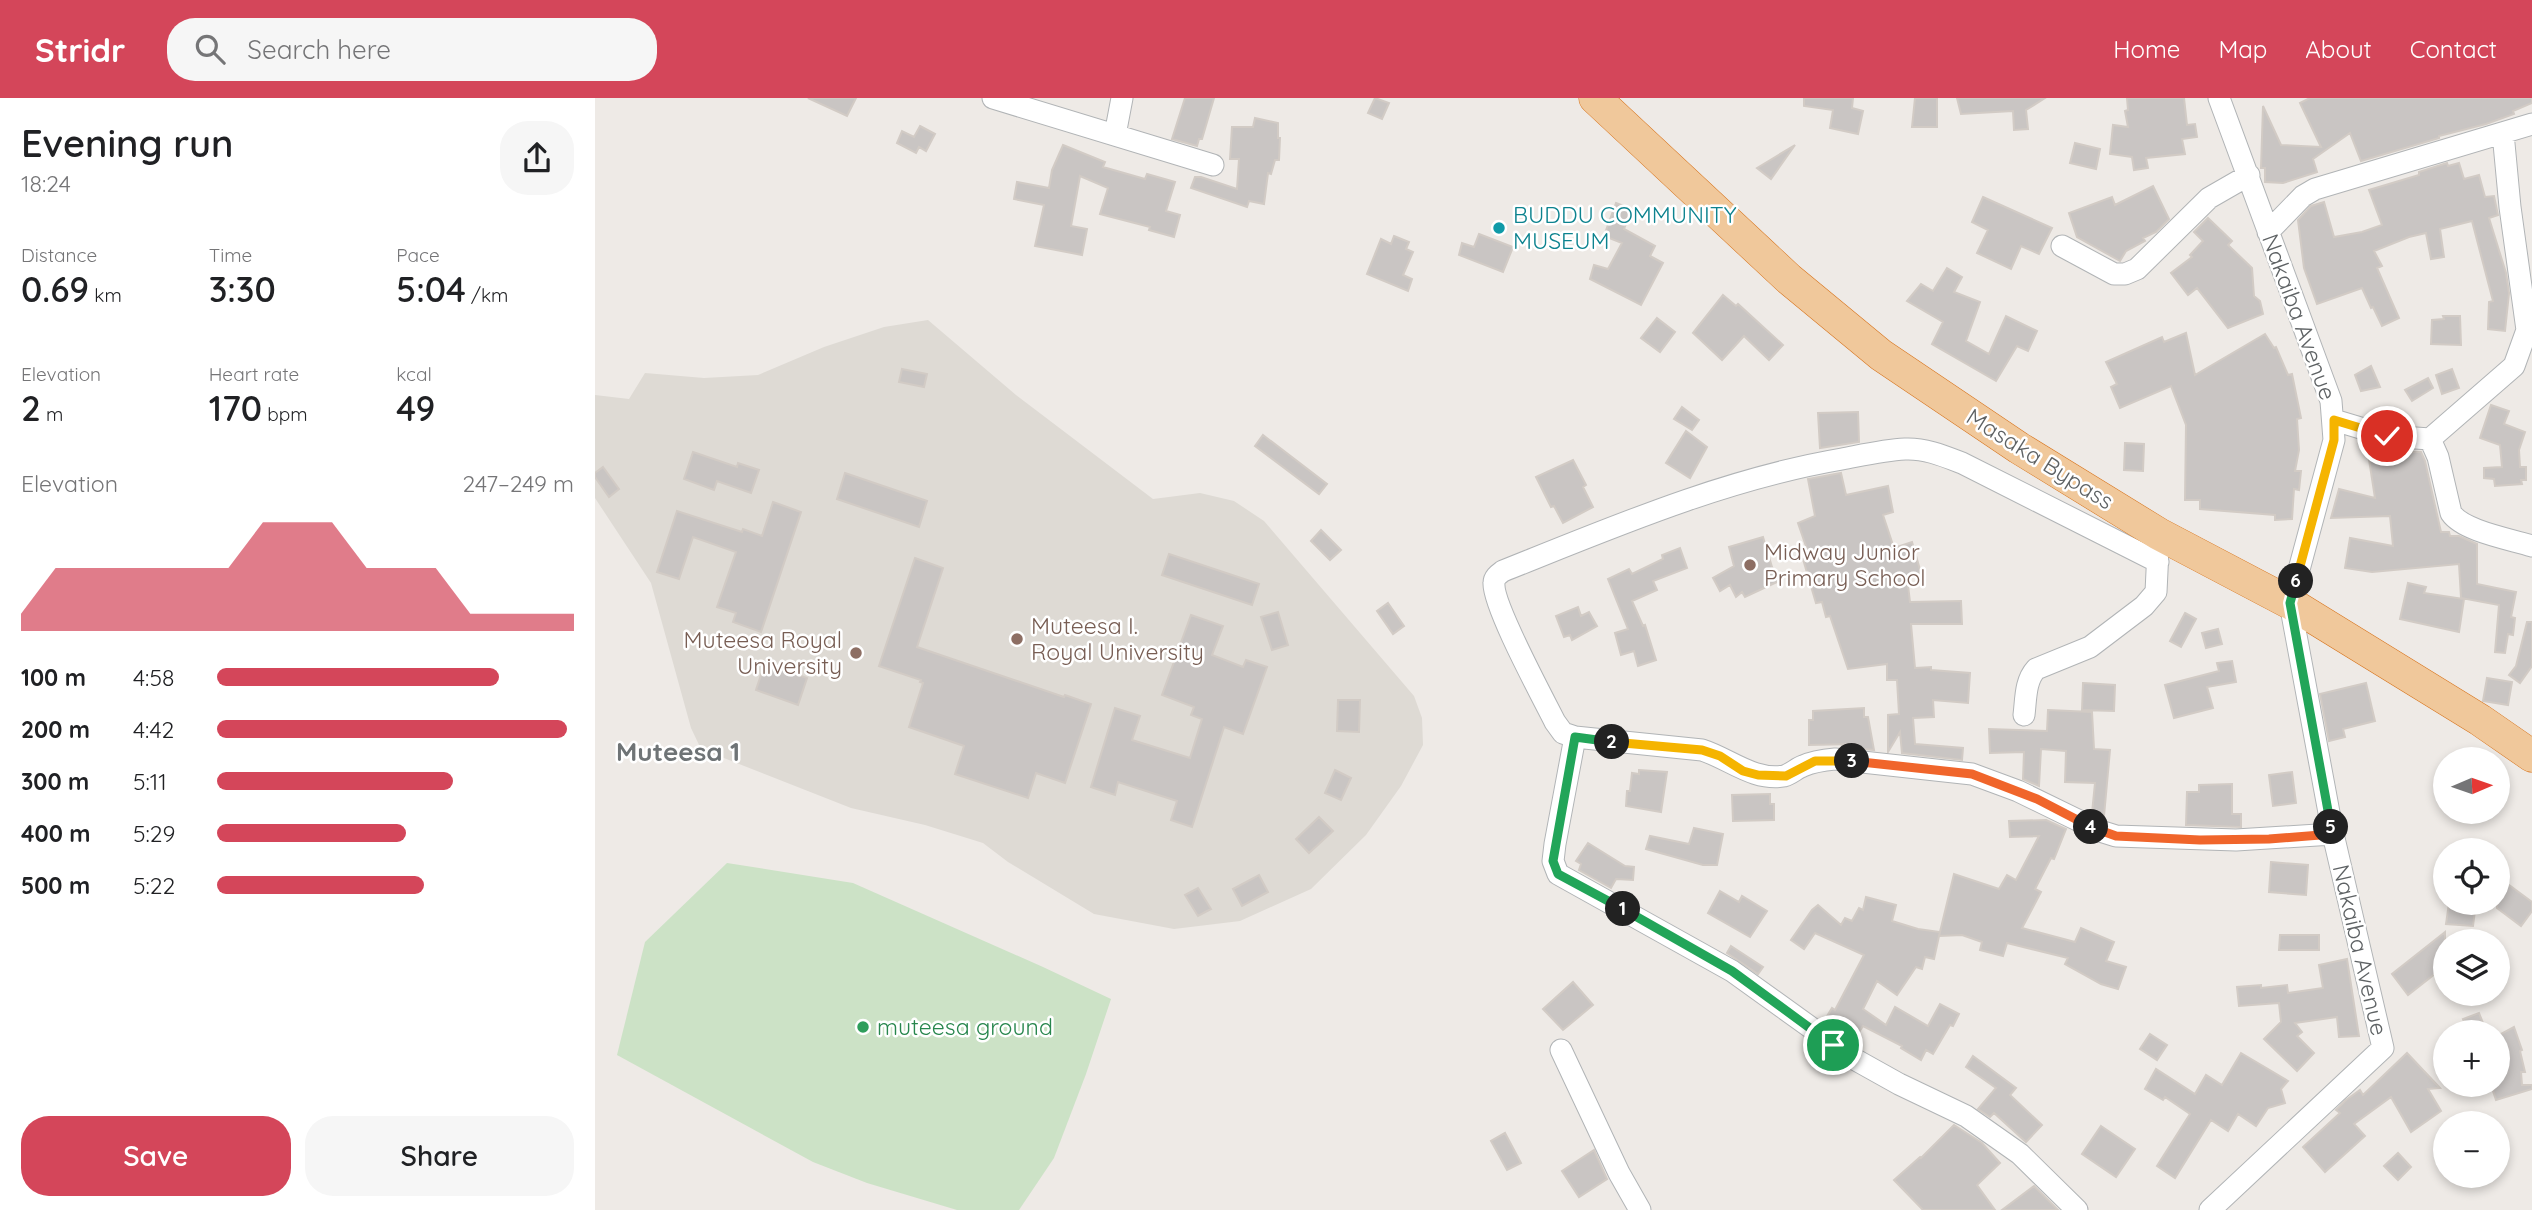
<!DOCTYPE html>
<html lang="en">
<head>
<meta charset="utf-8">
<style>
  :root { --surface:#fff; --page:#f6f6f6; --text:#202124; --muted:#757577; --accent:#d4465a }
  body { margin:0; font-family:Quicksand,sans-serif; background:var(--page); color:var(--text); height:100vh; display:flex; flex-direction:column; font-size:26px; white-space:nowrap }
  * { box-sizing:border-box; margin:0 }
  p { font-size:23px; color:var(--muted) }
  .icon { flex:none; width:38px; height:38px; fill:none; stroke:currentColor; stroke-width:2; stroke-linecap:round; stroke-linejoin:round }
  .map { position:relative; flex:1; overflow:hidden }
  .drawer { display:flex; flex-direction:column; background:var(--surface); width:595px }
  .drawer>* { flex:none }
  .needle { width:46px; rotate:88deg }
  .buttons { position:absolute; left:1838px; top:649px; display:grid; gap:14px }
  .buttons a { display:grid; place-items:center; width:77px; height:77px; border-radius:50%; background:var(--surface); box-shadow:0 4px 10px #0003; font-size:35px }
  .pin { position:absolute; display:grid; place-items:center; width:60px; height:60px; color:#fff; margin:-30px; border:4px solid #fff; border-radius:50%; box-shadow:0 2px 7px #0007 }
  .km { position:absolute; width:35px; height:35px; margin:-18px; border-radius:50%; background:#222; color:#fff; font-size:19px; line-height:35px; text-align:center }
  .round { display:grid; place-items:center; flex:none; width:74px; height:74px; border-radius:28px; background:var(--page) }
  .headline { display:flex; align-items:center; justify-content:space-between; height:119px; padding:0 21px }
  h1 { font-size:38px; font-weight:600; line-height:52px }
  .figures { display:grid; grid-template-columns:repeat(3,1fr); gap:10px; height:119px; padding:7px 21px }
  .figures div { display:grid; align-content:center }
  .figures b { font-size:35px; font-weight:600 }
  .figures small { font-size:19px; font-weight:400 }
  .figures p { font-size:19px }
  .chart { height:196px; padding:14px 21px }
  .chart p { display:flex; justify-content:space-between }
  .chart svg { width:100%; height:126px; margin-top:7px; fill:var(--accent); opacity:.7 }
  .button { display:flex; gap:14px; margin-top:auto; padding:14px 21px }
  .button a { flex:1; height:80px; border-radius:28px; background:var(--accent); color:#fff; font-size:28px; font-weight:600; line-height:80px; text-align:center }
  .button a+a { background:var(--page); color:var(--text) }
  ul { padding:0 21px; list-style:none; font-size:23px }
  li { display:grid; grid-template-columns:112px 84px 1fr; align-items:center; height:52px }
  li i { height:18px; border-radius:9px; background:var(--accent) }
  header { display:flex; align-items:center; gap:42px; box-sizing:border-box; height:98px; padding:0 35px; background:var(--accent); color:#fff }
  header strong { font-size:33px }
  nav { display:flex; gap:38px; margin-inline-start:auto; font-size:24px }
  .search { width:490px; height:63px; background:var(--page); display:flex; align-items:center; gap:18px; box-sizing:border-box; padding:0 24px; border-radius:28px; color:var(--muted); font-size:26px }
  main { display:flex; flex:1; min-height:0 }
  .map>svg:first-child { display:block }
  .education { fill:#dedad4 }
  .green { fill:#cce2c6 }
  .building { fill:#c9c5c3; stroke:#d2cbc5; stroke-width:2 }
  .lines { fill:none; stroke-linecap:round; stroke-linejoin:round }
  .minor-casing { stroke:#b1b4b6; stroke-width:23 }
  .highway-casing { stroke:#d7741d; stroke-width:33 }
  .minor { stroke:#fff; stroke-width:21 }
  .highway { stroke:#f0c89b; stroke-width:32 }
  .split-1-casing { stroke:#fff; stroke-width:14 }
  .split-2-casing { stroke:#fff; stroke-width:14 }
  .split-3-casing { stroke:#fff; stroke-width:14 }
  .split-4-casing { stroke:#fff; stroke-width:14 }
  .split-5-casing { stroke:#fff; stroke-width:14 }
  .split-6-casing { stroke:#fff; stroke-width:14 }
  .split-7-casing { stroke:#fff; stroke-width:14 }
  .split-1 { stroke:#22a559; stroke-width:9 }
  .split-2 { stroke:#22a559; stroke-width:9 }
  .split-3 { stroke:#f5b400; stroke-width:9 }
  .split-4 { stroke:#f0652b; stroke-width:9 }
  .split-5 { stroke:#f0652b; stroke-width:9 }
  .split-6 { stroke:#22a559; stroke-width:9 }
  .split-7 { stroke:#f5b400; stroke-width:9 }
  .culture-dot { fill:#0f9aa8; stroke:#fff; stroke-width:2.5 }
  .education-dot { fill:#8d6e63; stroke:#fff; stroke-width:2.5 }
  .leisure-dot { fill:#2e9e5b; stroke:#fff; stroke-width:2.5 }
  .labels { text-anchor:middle; stroke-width:5; stroke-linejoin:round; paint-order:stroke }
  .culture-label { font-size:23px; fill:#0d838f; stroke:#fff; text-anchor:start }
  .street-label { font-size:23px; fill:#5e6264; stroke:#fff }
  .education-label { font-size:23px; fill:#785e54; stroke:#fff; text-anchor:start }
  .leisure-label { font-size:23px; fill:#27864d; stroke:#fff; text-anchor:start }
  .quarter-label { font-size:26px; font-weight:bold; fill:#6f7476; stroke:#fff }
</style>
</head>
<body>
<header>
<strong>Stridr</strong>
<div class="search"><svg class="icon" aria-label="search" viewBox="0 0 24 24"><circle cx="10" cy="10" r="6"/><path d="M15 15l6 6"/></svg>Search here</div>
<nav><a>Home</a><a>Map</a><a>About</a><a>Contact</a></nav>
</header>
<main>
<section class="drawer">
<div class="headline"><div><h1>Evening run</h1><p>18:24</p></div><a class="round"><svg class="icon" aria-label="share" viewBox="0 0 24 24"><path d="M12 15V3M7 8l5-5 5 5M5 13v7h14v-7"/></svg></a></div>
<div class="figures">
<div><p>Distance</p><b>0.69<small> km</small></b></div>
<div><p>Time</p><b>3:30</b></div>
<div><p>Pace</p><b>5:04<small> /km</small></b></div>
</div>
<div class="figures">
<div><p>Elevation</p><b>2<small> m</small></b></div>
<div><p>Heart rate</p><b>170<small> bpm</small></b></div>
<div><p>kcal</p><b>49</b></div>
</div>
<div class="chart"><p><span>Elevation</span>247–249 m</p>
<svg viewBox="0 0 160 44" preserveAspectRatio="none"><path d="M0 44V38L10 22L20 22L30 22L40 22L50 22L60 22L70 6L80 6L90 6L100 22L110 22L120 22L130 38L140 38L150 38L160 38V44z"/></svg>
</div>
<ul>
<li><b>100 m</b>4:58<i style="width:79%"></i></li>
<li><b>200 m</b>4:42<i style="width:98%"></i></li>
<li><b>300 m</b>5:11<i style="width:66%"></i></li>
<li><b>400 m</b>5:29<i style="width:53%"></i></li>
<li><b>500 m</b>5:22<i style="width:58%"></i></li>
</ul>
<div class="button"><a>Save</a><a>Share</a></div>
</section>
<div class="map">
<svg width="1937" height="1112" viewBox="0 0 1937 1112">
  <rect width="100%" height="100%" fill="#eeeae6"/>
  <path class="education" d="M333,222L421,297L558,401L605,395L639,403L669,423L819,598L827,620L828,647L806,688L771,737L716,791L645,823L579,831L499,816L413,764L388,745L330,727L256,710L106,651L96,630L56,485L0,400V297L34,301L50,275L109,280L163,277L229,249L289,229Z"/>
  <path class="green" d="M132,765L258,785L448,869L516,901L491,976L459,1060L424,1112H362L272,1085L218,1064L22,957L50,844Z"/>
  <path class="building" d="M213,0H261L252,18Z
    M590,0H619L607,41H604L602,48L577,41Z
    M780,0L794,5L787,21L773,15Z
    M1209,0H1258L1257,10L1268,13L1263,36L1235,30L1238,12L1209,8Z
    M1320,0H1342V29H1317Z
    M1362,0H1450L1431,12L1433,31L1419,32L1418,13L1366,16Z
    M1532,0H1589L1592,27L1600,26L1602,39L1587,41L1590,56L1551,60L1553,70L1539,72L1537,59L1515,56L1518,27L1533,29L1530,13L1533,12Z
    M1715,0H1937V5L1918,13L1919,16L1891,26L1844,38V40L1766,63L1755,35L1718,61L1722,74L1688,85L1670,84V70H1666L1668,8L1686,47L1726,49L1705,5Z
    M660,20L683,25V40H685L684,62H680L676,76L673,75L669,106L654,103L652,109L596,90L600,79H606L642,91L644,61H635L637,29H658Z
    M325,28L340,36L331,53L324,49L321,55L302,45L307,33L319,39Z
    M1480,45L1505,51L1501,71L1475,65Z
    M468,47L510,64L508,69L550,81L552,76L580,84L571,113L585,117L579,139L554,132L555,129L505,116L513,90L485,78L476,128L492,131L487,157L440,148L449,107L419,101L422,84L454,90L457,72Z
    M1200,47L1176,81L1162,70Z
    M1852,65L1853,68L1864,65L1869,81L1884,77L1890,99L1899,98L1903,117L1894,120L1911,175L1914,195L1910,233L1893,231L1894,204L1898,203L1877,123L1845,131L1849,159L1836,161L1831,135L1814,139L1779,153L1787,168L1782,170L1804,220L1787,228L1778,209L1776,210L1767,190L1722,206L1709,170L1703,122L1716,108L1729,104L1739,139L1767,134L1787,127L1774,92L1824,77V74Z
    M1558,88L1574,121L1561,134L1548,140L1550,143L1531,153L1525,163L1482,139L1474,115L1517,99L1520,107Z
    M1388,99L1457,130L1444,156L1426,148L1416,171L1382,155L1393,132L1377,124Z
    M1021,105L1037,111L1029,131L1060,148L1055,158L1068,165L1046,207L995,181L999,167L1013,171L1027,145L1009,138Z
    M1613,120L1637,143L1633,147L1657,170L1659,198L1665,203L1668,216L1633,230L1602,190L1593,197L1576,175L1597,159L1595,157L1608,143L1599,134Z
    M884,136L918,149L908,174L864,157L867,145L879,149Z
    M799,138L814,144L811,151L818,154L808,177L817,181L813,193L772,176L786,141L796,146Z
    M1352,170L1367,179L1359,194L1385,204L1371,243L1394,256L1411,218L1442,233L1433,253L1422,248L1401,283L1337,246L1348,224L1312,203L1326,186L1338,193Z
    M1128,197L1141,208L1143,206L1188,247L1174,262L1149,238L1127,262L1098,235Z
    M1848,218H1865L1866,247L1836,246L1837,222L1849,221Z
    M1062,220L1080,234L1065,254L1046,240Z
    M1591,235L1600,277L1670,236L1679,250L1681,249L1693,277L1697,276L1706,320L1702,321L1704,352L1700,373H1706L1704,392L1699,391L1697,421L1680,422V417L1605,411V402H1590L1591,327L1576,288L1525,310L1516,289L1522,286L1511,264L1567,239L1569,244Z
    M1776,268L1785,289L1766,293L1760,277Z
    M307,271L332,276L329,289L304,284Z
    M1857,271L1864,290L1847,296L1841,277Z
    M1833,280L1838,290L1817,303L1810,292Z
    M1896,307L1914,313L1909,326L1930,334L1924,352L1925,369H1931V382H1926L1927,386L1900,388L1899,381L1889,380V370L1907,369L1905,347L1885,340Z
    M1087,309L1104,322L1097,332L1079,321Z
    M1263,314L1264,344L1225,350L1223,315Z
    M1091,333L1112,349L1095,380L1071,365Z
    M668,337L732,386L724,396L660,348Z
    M1530,345L1549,346L1548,373L1529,372Z
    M1795,351L1801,352V354H1826L1830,363L1846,434H1854L1855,438H1864L1882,446V486L1921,494L1916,519L1920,520L1918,537L1913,536L1910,555L1900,554L1904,507L1866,500L1864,466L1777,474L1750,470L1755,440L1798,448L1795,418L1736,420L1744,391L1780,400L1773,355Z
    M98,354L142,369L143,365L164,372L156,395L122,383L119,392L89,381Z
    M978,362L991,387L988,389L998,409L968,425L959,408L956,409L941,379Z
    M8,369L24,391L14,399L0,379V375Z
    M250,375L332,403L324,429L242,401Z
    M1246,375L1251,397L1293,388L1298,414L1288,417L1299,450L1317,444L1326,475L1312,479L1315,504L1366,503L1367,526H1316L1320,570L1336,569V572L1375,575L1373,605L1338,602L1339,619L1318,620L1320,646L1368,650L1367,662L1307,655L1305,634L1293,654V617L1304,616L1302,582H1292V566L1253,571L1235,518L1231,519L1227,504L1221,505L1208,461L1215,460L1203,425L1220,418L1213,381Z
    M178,404L206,414L166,534L138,524L141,515L122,509L141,454L98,439L84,481L62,474L82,413L147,434L148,431L167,438Z
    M726,432L746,452L735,462L716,443Z
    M1168,439L1177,469L1184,483L1150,499L1147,494L1141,499L1135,487L1125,493L1118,480L1139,468L1134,449Z
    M1085,450L1092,470L1058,483L1062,492L1037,503L1048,528L1050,527L1061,562L1043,568L1039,553L1026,557L1020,535L1033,531L1013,481L1034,471L1037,476L1068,461L1067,457Z
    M574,456L664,486L657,507L567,477Z
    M320,460L348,470L322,549L469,599L470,597L496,606L470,685L441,675L433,700L360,676L369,648L314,629L328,585L325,584L326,582L284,568Z
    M1813,485L1831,489L1829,495L1869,501L1864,534L1805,521Z
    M793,505L809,528L798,536L782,513Z
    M983,509L986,518L994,514L1002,528L977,542L975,537L969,539L961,518Z
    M683,514L693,547L677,552L666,519Z
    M1590,515L1601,521L1586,549L1575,543Z
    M596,517L628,528L617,557L648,569L651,562L672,569L648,636L629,629L597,729L576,722L582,703L523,684L520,697L496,689L520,610L545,618L537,642L595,660L607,621L596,617L599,609L567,597Z
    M1932,524H1937V568L1925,585L1914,577L1921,568Z
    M1623,531L1627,546L1611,550L1607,535Z
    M1637,563L1641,584L1612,589L1618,610L1579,620L1570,587L1624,573L1622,565Z
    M170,565L212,580L203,607L161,592Z
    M1892,580L1917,584L1913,607L1888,603Z
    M1488,585L1520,587L1519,613L1487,612Z
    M1771,585L1780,623L1748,631L1750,639L1734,643L1725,596Z
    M743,602H765L764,634L742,633Z
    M1269,610V619H1273L1279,652L1261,650V646L1214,647V622H1218V613Z
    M1453,612L1497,614L1499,651L1515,652L1509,718L1497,715L1500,685L1470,684L1471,653L1446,651L1444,688L1428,681L1429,654L1395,655L1394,631L1452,633Z
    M740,672L756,680L746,702L730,695Z
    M1044,672L1072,674L1066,714L1031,708L1032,693H1035L1037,675L1044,676Z
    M1697,674L1701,705L1678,708L1674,677Z
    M1637,686V716H1646V729L1591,727L1592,694H1604V687Z
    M1175,696V706H1179V722L1138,723L1137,697Z
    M724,719L738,733L714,755L701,741Z
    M1451,722L1471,731L1459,761L1456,760L1440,791L1446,794L1427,830L1480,844L1486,830L1519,844L1511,863L1531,869L1523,891L1506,886L1470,866L1473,860L1412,845L1408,858L1385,852L1387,844L1367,837L1344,838L1339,861L1330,859L1327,871L1321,869L1302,897L1282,883L1268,911L1291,927L1300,909L1333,928L1345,906L1364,916L1358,928L1355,927L1338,956L1331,952L1326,962L1306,950L1307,948L1268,928L1259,942L1229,923L1237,910L1240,912L1269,857L1220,835L1209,851L1196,842L1217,812L1223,807L1246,827L1250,820L1257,823L1264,810L1268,812L1271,799L1301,807L1297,823L1323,831L1345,834L1344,838L1359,776L1404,791L1412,777L1421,782L1444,738L1415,739L1414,723Z
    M1099,730L1128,736L1122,767H1108L1051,751L1055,738L1094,746Z
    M993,745L1030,768L1039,769L1038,782L1021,781L1016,790L984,772L986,766L981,763Z
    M1676,764L1713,767L1711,797L1674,794Z
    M664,777L673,794L647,808L638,791Z
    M1902,778L1937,804V813L1926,828L1902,810Z
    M603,790L616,811L603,818L590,797Z
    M1125,793L1144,804L1147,798L1172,813L1155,839L1113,815Z
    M1854,805H1881L1878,828L1851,826Z
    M1850,834V868L1813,897L1797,876Z
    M1685,837H1724V852H1684Z
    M1136,848L1168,869L1163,876L1132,855Z
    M1752,861L1764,938L1744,939L1742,919L1700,925L1707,934L1702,938L1719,955L1702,973L1669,941L1686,924L1684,905L1644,908L1642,889L1666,887V890L1692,887L1693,895L1728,890L1724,867Z
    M978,884L998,907L968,932L948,911Z
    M1884,915L1890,930L1873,934L1868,921Z
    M1919,929L1927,952L1925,953L1930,974H1926L1927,987H1937V991L1901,1002L1896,987H1902V938Z
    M1555,936L1572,947L1562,962L1545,951Z
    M1646,955L1693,983L1686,991L1690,1005L1673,1010L1661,1028L1643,1016L1633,1033L1616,1022L1580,1080L1562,1068L1595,1016L1570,999L1568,1002L1550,991L1561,971L1600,996L1611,977L1627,987Z
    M1812,955L1845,990L1833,991L1846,1013L1816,1034L1796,999L1759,1026L1770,1038L1730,1074L1708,1049L1745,1015L1741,1012L1751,1002L1765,992L1768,997Z
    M1378,958L1421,990L1415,997L1447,1027L1431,1044L1399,1015L1395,1019L1383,1011L1401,990L1371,969Z
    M1359,1027L1387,1045L1405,1065L1382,1087L1400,1112H1328L1299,1082L1325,1059L1326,1060Z
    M1506,1028L1540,1051L1521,1079L1487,1056Z
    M910,1035L926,1065L912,1072L896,1043Z
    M999,1052L1012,1081L984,1099L967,1073Z
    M1803,1055L1816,1069L1803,1082L1789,1068Z
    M1439,1088L1463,1112H1407Z"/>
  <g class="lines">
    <g class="minor-casing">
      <path id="minor" d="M398,0L618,67
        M520,37L527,0
        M1673,134L1708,98L1720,91L1937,26
        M1467,148L1519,176H1530L1542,171L1614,100L1654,77
        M1739,322L1792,338L1835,341L1919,268L1932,232L1915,109L1908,35
        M1835,341L1843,359L1856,415C1868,433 1915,441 1937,448
        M1563,464L1367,365C1349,358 1330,350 1310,351C1289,352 1268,357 1247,361C1130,381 1018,429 908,473C904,476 899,479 899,485C897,506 948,600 960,624L968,635L980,639L1107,652C1135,661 1158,683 1189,678C1196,676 1202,670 1208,668C1219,663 1229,662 1240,661L1377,676L1423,693L1505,733L1521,738L1641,742L1738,736
        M1429,617C1431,601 1430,583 1441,571L1495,549L1549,508L1561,494L1563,452
        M980,639L960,746L958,763L963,776L1137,873L1261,962L1304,986L1371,1018L1425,1056L1482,1112
        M966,952L1024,1075L1045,1112
        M1615,1112L1788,950L1738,736L1695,505L1739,342L1736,303L1624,0"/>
    </g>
    <g class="highway-casing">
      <path id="highway" d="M1000,0L1194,181L1286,257L1424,350L1564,436L1695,505L1885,622L1937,658"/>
    </g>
    <use href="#minor" class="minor"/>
    <use href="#highway" class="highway"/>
  </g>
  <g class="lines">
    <g class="split-1-casing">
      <path id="split-1" d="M1028,811L1137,873L1238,947"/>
    </g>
    <g class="split-2-casing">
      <path id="split-2" d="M1017,644L980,639L958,763L963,776L1028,811"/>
    </g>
    <g class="split-3-casing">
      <path id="split-3" d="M1017,644L1107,652L1125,658L1148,673L1163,677L1191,678L1220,663H1257"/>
    </g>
    <g class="split-4-casing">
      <path id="split-4" d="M1257,663L1377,676L1442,701L1496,729"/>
    </g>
    <g class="split-5-casing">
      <path id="split-5" d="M1496,729L1521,738L1605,742L1674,741L1738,736L1736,729"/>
    </g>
    <g class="split-6-casing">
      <path id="split-6" d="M1701,483L1695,505L1736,729"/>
    </g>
    <g class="split-7-casing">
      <path id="split-7" d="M1701,483L1739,342V322L1792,338"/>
    </g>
    <use href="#split-1" class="split-1"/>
    <use href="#split-2" class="split-2"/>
    <use href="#split-3" class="split-3"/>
    <use href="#split-4" class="split-4"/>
    <use href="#split-5" class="split-5"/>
    <use href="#split-6" class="split-6"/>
    <use href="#split-7" class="split-7"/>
  </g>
  <circle class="culture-dot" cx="904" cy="130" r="7"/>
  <g class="education-dot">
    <circle cx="1155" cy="467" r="7"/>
    <circle cx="422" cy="541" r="7"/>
    <circle cx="261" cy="555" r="7"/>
  </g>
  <circle class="leisure-dot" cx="268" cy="929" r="7"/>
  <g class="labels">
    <g class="culture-label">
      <text x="918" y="125">BUDDU COMMUNITY<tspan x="918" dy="26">MUSEUM</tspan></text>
    </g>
    <g class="street-label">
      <text transform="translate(1704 219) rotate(70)" y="8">Nakaiba Avenue</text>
      <text transform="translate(1445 361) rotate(32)" y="8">Masaka Bypass</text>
      <text transform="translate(1765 852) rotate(77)" y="8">Nakaiba Avenue</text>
    </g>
    <g class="education-label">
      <text x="1169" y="462">Midway Junior<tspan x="1169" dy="26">Primary School</tspan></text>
      <text x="436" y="536">Muteesa I.<tspan x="436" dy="26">Royal University</tspan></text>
      <text x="247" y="550" text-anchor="end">Muteesa Royal<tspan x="247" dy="26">University</tspan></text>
    </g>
    <g class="leisure-label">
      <text x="282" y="937">muteesa ground</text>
    </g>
    <g class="quarter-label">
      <text x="83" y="663">Muteesa 1</text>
    </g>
  </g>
</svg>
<div class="buttons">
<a><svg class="needle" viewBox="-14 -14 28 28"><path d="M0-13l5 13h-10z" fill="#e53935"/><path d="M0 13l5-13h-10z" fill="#757577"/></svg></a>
<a><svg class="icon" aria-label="locate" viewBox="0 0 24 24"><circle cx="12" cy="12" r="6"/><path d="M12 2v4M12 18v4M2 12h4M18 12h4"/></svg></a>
<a><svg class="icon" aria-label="layers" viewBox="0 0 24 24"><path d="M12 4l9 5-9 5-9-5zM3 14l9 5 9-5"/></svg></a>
<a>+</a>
<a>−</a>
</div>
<div class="pin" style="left:1238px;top:947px;background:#1e9e55"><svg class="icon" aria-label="arrive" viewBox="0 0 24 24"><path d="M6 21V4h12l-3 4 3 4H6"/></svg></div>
<div class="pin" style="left:1792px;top:338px;background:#d93025"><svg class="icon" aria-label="check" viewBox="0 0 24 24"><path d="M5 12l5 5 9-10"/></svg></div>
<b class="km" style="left:1028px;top:811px">1</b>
<b class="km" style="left:1017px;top:644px">2</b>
<b class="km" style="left:1257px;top:663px">3</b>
<b class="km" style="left:1496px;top:729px">4</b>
<b class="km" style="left:1736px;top:729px">5</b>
<b class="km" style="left:1701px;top:483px">6</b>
</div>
</main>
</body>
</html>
